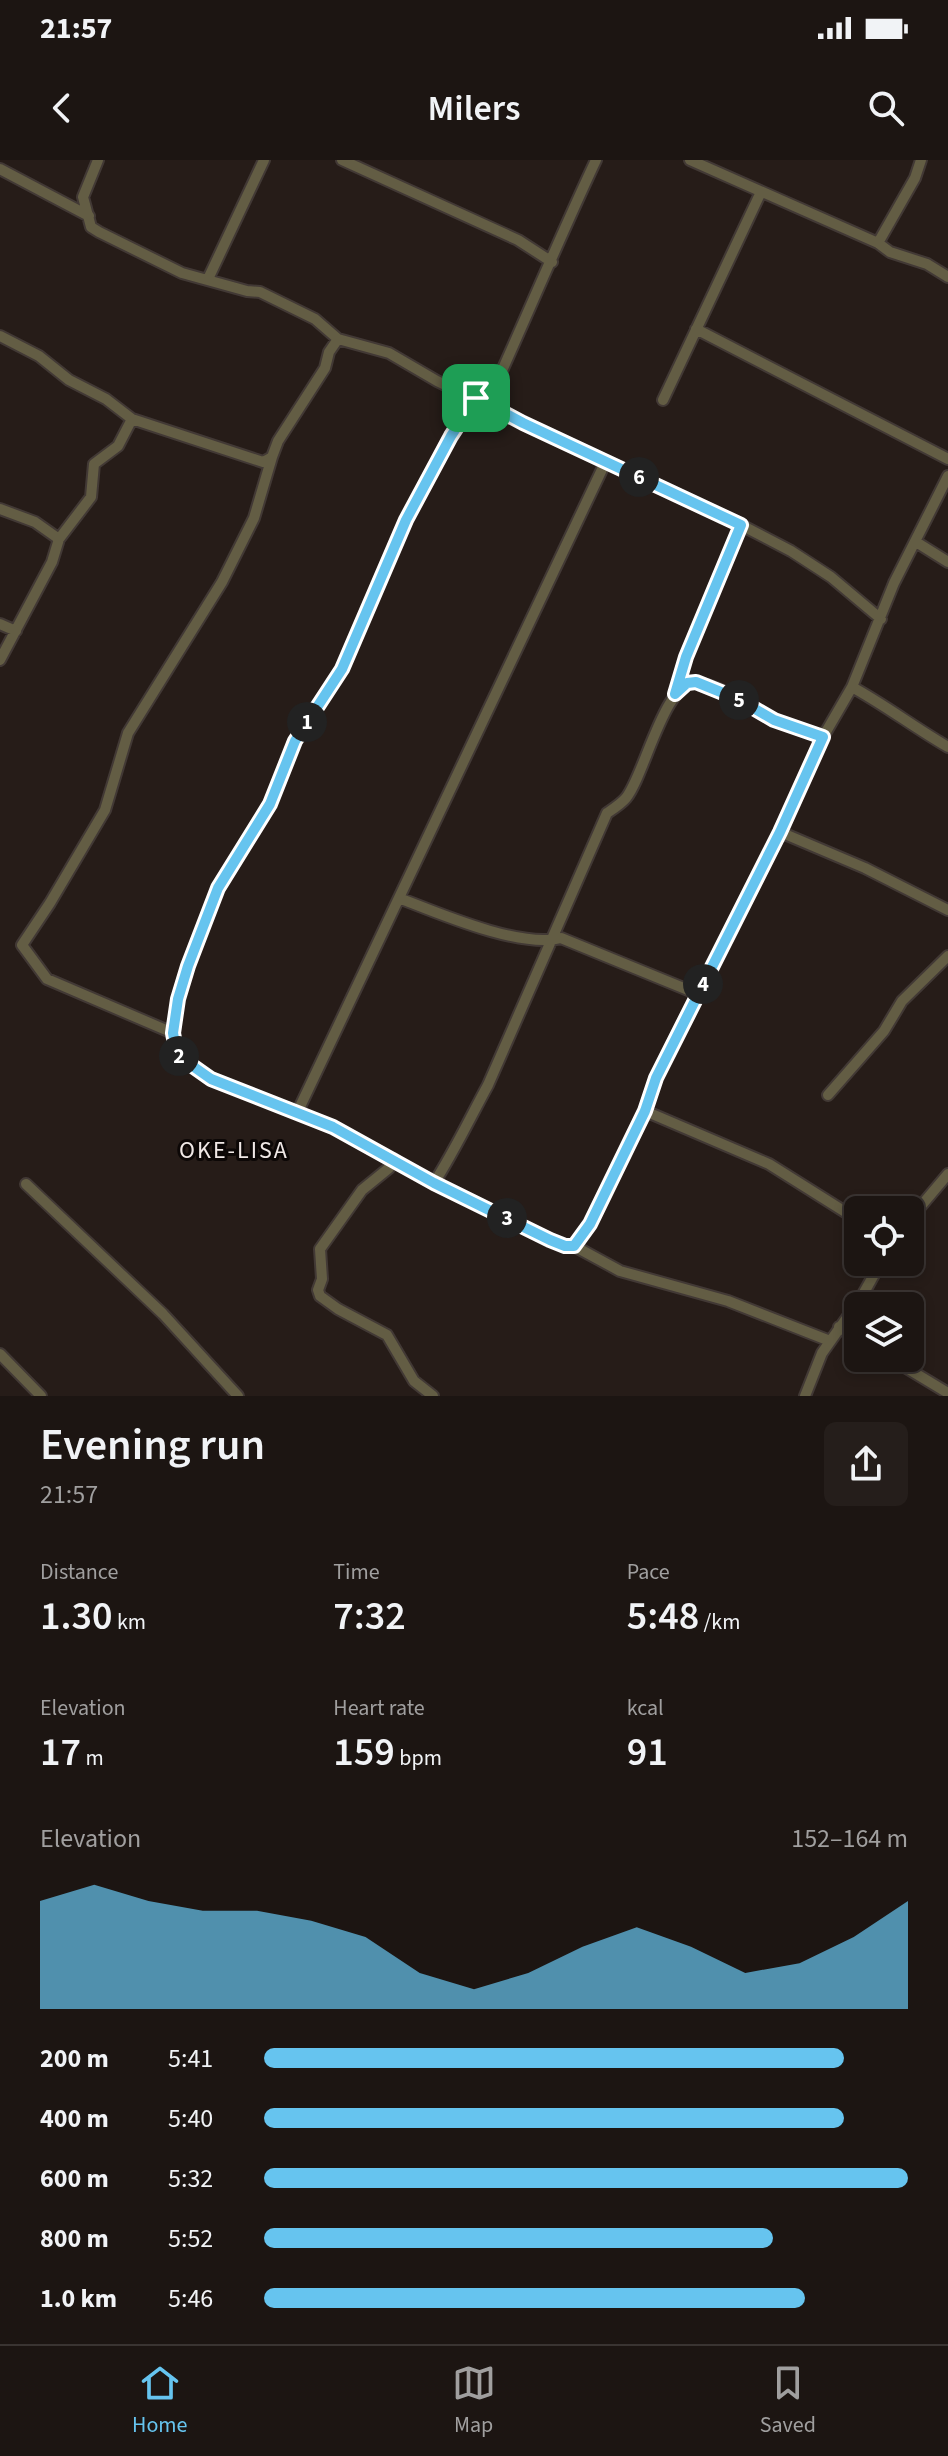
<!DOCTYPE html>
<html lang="en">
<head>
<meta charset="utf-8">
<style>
  :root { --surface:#1c1512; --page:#251e1b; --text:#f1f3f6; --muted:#a09f9f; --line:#3a3432; --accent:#66c4ef }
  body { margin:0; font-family:"Source Sans 3",sans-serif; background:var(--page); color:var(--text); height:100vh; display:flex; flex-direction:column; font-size:30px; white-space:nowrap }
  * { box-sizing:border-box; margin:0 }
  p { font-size:26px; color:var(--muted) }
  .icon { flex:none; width:44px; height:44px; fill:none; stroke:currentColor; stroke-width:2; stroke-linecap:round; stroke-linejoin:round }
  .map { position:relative; height:1236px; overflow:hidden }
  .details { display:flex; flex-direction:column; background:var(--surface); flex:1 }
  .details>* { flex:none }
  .controls { position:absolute; left:844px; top:1036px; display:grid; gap:16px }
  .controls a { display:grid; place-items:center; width:80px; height:80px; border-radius:12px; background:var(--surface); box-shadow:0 4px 12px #0003,0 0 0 2px var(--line); font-size:40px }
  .pin { position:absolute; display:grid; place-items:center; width:68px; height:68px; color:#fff; margin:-34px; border-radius:16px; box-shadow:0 4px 12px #0006 }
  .km { position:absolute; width:40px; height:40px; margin:-20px; border-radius:50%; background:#222; color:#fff; font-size:22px; line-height:40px; text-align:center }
  .round { display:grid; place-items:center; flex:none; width:84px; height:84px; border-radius:12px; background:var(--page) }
  .headline { display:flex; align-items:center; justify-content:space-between; height:136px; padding:0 40px }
  h1 { font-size:44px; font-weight:600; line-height:60px }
  .metrics { display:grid; grid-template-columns:repeat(3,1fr); gap:12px; height:136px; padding:8px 40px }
  .metrics div { display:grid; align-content:center }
  .metrics b { font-size:40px; font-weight:600 }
  .metrics small { font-size:22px; font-weight:400 }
  .metrics p { font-size:22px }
  .chart { height:224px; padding:16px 40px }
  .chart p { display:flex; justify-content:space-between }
  .chart svg { width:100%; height:144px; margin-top:8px; fill:var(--accent); opacity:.7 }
  ul { padding:0 40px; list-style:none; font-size:26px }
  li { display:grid; grid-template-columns:128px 96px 1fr; align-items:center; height:60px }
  li i { height:20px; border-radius:10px; background:var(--accent) }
  .status { display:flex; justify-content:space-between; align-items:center; height:56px; padding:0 40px; background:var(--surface); direction:ltr }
  .status svg { height:22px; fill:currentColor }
  header { display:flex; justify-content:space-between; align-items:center; height:104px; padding:0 40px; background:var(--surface); font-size:36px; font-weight:600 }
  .dock { display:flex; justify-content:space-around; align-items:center; height:112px; border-top:2px solid var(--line); background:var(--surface); font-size:22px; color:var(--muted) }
  .dock a { display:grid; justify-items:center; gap:4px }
  .dock .active { color:var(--accent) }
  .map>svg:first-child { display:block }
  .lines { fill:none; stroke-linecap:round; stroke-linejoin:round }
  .minor-casing { stroke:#423935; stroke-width:14 }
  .minor { stroke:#635d44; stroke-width:10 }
  .route-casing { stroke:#fff; stroke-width:16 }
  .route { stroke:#66c4ef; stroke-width:10 }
  .labels { text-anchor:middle; stroke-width:6; stroke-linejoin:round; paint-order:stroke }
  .quarter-label { font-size:24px; letter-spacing:2px; fill:#f0e8e6; stroke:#0c0706 }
</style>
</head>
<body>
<div class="status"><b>21:57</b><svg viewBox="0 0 49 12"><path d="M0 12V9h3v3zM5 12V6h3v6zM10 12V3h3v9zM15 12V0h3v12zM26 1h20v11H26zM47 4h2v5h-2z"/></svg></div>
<header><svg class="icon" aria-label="back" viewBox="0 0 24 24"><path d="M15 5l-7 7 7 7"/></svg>Milers<svg class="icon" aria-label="search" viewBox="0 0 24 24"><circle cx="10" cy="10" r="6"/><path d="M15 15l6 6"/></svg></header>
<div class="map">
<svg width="948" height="1236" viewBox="0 0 948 1236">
  <rect width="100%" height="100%" fill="#261c18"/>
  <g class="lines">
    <g class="minor-casing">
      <path id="minor" d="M98,0L83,37L91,67L99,72L182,113L247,131L260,132L315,159L338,179L389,193L437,221L523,263L741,365L791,391L831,417L881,459
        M342,0L518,80L552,102
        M690,0L878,83
        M921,0L915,18L878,83L890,92L927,104L948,117
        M0,9L89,56
        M208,119L264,0
        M696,169L948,299
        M0,176L39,196L69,220L106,239L132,259L263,302L272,297L278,281L325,208L329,192L338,179
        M476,238L451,276L406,360L342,509L295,581L270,644L218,728L188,806L178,839L173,873L177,895L211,919L333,967L434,1023L550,1080L565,1086H574L620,1111L728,1141L830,1181
        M663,240L761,32
        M487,244C524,163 558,81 596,0
        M0,349L35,362L59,379
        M916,382L948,402
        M0,464L16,471
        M0,500L52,402L59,379L91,337L94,304L118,286L132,259
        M852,527C885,545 915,568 948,587
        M676,530L686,497L741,365
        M780,672L865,708L948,750
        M399,738C438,753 521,789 561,778L698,834
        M173,873L47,819L22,785L50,743L105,650L128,573L222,422L254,358L272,297
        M828,935L884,871L902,841L948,796
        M645,951L769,1004L858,1060
        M297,953L606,301
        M394,999L389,1008L362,1030L320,1089L322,1119L318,1130L320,1136L338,1149L387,1175L414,1221L433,1236
        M434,1023C454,992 470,958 488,925L607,653C613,649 621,644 626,638C645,615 665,517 698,523C724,527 748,546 771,558C787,566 805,571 823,577
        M26,1024L163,1154L238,1236
        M910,1059L948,1014
        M574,1086L590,1064L645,951L656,918L780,672L823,577L852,527L894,423L948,316
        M839,1167L858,1179
        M0,1194L41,1236
        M890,1198L948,1233
        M805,1236L822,1193L861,1138L881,1102"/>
    </g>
    <use href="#minor" class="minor"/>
  </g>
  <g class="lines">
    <g class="route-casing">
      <path id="route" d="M476,238L523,263L741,365L686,497L675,534L687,523L696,522L738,539L774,560L823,577L780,672L656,918L645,951L590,1064L574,1086H565L550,1080L434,1023L333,967L211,919L177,895L173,873L178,839L188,806L218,728L270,644L295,581L342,509L406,360L451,276Z"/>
    </g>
    <use href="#route" class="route"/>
  </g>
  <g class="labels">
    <g class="quarter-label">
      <text x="234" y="998">OKE-LISA</text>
    </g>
  </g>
</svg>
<div class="controls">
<a><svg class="icon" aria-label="locate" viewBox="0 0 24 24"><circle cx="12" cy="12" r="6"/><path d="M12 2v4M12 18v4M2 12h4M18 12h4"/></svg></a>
<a><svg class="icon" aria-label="layers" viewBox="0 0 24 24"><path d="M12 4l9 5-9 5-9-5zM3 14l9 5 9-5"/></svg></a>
</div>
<div class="pin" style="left:476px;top:238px;background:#1e9e55"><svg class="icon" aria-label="arrive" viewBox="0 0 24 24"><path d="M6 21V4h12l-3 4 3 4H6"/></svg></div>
<b class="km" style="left:307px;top:562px">1</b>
<b class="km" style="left:179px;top:896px">2</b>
<b class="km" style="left:507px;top:1058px">3</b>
<b class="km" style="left:703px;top:824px">4</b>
<b class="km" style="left:739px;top:540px">5</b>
<b class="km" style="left:639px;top:317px">6</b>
</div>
<section class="details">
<div class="headline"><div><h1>Evening run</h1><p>21:57</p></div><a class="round"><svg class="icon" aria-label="share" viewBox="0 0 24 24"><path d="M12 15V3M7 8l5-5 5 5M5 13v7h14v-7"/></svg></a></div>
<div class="metrics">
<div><p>Distance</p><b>1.30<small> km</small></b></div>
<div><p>Time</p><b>7:32</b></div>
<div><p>Pace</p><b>5:48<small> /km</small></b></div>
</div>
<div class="metrics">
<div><p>Elevation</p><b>17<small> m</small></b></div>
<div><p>Heart rate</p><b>159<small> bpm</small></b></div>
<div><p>kcal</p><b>91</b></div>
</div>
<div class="chart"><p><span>Elevation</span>152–164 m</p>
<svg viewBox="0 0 160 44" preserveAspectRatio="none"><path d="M0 44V11L10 6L20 11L30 14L40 14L50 17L60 22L70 33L80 38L90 33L100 25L110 19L120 25L130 33L140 30L150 22L160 11V44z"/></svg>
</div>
<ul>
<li><b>200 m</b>5:41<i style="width:90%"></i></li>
<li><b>400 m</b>5:40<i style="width:90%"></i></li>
<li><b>600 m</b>5:32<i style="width:100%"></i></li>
<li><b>800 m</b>5:52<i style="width:79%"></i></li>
<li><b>1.0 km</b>5:46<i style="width:84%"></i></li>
</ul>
</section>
<nav class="dock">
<a class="active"><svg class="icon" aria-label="home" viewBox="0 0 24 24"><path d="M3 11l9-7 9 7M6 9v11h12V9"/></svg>Home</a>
<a><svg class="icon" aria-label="map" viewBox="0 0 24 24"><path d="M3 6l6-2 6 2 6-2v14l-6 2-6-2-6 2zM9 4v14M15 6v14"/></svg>Map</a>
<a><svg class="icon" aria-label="saved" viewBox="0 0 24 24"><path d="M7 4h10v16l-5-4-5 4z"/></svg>Saved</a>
</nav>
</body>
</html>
